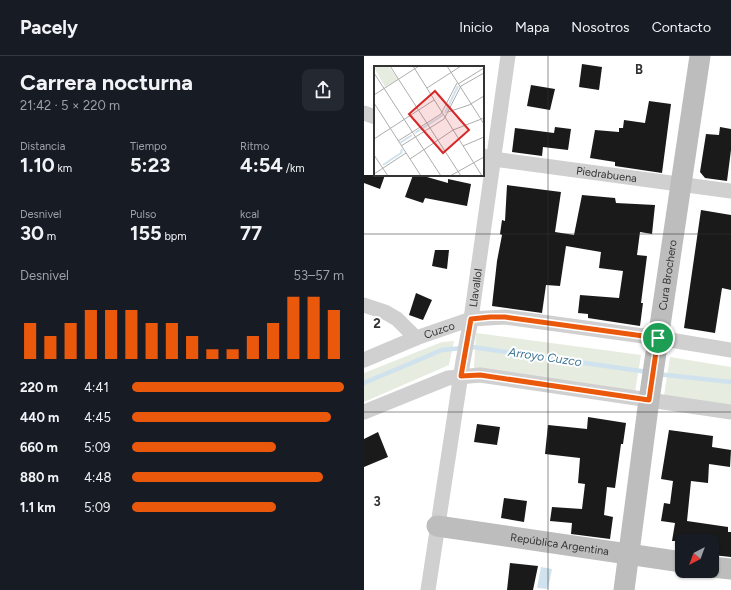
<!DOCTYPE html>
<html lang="es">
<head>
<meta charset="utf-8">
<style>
  :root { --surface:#171b24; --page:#242831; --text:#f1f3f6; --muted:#9ea1a6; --line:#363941; --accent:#ea580c }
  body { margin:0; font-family:Figtree,sans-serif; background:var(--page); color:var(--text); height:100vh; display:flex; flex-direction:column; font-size:15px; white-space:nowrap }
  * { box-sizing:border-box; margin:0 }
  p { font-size:13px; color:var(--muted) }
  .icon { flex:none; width:22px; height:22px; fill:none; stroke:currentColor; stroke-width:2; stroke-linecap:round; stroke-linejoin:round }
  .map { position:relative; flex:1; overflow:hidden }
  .sheet { display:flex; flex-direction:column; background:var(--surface); width:364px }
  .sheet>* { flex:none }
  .needle { width:26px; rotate:221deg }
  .buttons { position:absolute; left:311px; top:478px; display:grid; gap:8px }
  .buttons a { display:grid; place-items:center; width:44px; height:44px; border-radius:8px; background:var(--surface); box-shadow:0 1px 3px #0004; font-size:20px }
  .pin { position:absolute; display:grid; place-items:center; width:34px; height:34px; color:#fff; margin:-17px; border:2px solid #fff; border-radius:50%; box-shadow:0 1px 4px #0007 }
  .round { display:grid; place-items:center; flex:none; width:42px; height:42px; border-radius:8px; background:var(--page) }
  .headline { display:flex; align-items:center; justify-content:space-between; height:68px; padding:0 20px }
  h1 { font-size:22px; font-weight:700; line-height:30px }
  .figures { display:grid; grid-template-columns:repeat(3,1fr); gap:6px; height:68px; padding:4px 20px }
  .figures div { display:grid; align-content:center }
  .figures b { font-size:20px; font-weight:700 }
  .figures small { font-size:11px; font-weight:400 }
  .figures p { font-size:11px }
  .chart { height:112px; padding:8px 20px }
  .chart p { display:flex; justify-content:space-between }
  .chart svg { width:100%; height:72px; margin-top:4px; stroke:var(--accent); stroke-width:6 }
  ul { padding:0 20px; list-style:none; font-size:13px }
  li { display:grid; grid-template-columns:64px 48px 1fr; align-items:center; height:30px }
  li i { height:10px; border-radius:5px; background:var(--accent) }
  header { display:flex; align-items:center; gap:24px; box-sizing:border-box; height:56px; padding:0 20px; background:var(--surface); border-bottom:1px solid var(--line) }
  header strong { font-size:19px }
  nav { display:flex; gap:22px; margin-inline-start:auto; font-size:14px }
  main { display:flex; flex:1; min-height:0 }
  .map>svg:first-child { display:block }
  .green { fill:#e6ecdf }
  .water { fill:#cfe2ee }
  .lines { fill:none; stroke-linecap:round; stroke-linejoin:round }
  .stream { stroke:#cfe2ee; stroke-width:4.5 }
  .building { fill:#1a1a1a }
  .street { stroke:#d0d0d0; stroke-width:15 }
  .secondary { stroke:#bdbdbd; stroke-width:21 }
  .route-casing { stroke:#fff; stroke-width:8 }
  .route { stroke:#ea580c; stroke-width:5 }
  .grid { fill:none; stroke:#333; stroke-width:1; stroke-opacity:0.55 }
  .labels { text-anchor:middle; stroke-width:4; stroke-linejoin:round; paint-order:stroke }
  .street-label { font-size:11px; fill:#333; stroke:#fff }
  .water-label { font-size:12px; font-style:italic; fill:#3f7597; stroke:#fff }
  .inset-river { fill:none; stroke:#cfe2ee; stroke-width:2 }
  .inset-road { fill:none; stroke:#adadad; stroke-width:1 }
  .view { fill:#d62828; fill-opacity:0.15; stroke:#d62828; stroke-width:2 }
  .inset-edge { fill:none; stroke:#333; stroke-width:2 }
  .grid-label { font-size:13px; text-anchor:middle; font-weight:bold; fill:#333; stroke:#fff; stroke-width:4; stroke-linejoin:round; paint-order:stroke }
</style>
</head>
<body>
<header>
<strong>Pacely</strong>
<nav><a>Inicio</a><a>Mapa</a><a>Nosotros</a><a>Contacto</a></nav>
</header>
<main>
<section class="sheet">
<div class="headline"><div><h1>Carrera nocturna</h1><p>21:42 · 5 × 220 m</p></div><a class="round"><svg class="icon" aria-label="share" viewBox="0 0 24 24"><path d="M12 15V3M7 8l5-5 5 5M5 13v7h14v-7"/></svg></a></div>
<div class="figures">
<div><p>Distancia</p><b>1.10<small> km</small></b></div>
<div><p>Tiempo</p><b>5:23</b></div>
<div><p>Ritmo</p><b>4:54<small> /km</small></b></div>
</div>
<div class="figures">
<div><p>Desnivel</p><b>30<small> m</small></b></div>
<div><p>Pulso</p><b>155<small> bpm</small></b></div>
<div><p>kcal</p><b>77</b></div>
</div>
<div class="chart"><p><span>Desnivel</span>53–57 m</p>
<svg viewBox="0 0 160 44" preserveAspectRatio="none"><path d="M5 44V22M15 44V30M25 44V22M35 44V14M45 44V14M55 44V14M65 44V22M75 44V22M85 44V30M95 44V38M105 44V38M115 44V30M125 44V22M135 44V6M145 44V6M155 44V14"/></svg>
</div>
<ul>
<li><b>220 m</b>4:41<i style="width:100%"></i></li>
<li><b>440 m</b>4:45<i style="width:94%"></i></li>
<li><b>660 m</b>5:09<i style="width:68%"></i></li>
<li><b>880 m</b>4:48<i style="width:90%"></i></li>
<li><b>1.1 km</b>5:09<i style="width:68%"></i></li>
</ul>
</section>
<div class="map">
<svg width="367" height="534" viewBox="0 0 367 534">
  <rect width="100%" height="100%" fill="#fff"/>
  <path class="green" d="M112,277L277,299L271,336L110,312Z
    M90,285L85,309L0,346V317L78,286Z
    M306,301L367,311V349L300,340Z"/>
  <path class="water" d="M177,511L188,513L184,533L173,532Z"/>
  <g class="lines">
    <path class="stream" d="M293,318L367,326
      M0,327L78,294L108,291L284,316"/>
  </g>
  <path class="building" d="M218,8L238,11L235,34L215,31Z
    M167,29L191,33L186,54L163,50Z
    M285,45L307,48L298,117L251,110V106L226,102L231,74L255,76V72H259L260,64L281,67Z
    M191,71L207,73L204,94L179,91L178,100L148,96L151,72L190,77Z
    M356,71L367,73V94L363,125L341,122L336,116L342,78L355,79Z
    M0,119H21L16,133L0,127Z
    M49,119H56L84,127V123L107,128L103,150L61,142L59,147L41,141Z
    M143,129L197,136L191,176L210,179L218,139L251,142L252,147L291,149L288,178L276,176L273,199L283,200L277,247H279L276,270L224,262V258L214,257L216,239L255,242L259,215L235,212L237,196L202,190L196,230L182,229L178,257L128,250L133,205L138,179L136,178L138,164L141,165Z
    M337,154L367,159V234L358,232L351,277L320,272Z
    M71,194H85L83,213L68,210Z
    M52,237L68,244L59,264L45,259Z
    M224,361L262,367L259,388H257L251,432L243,431L240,459L249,461L246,483L207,478L208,467L186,465L188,451L218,453L221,428L214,427L216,402L181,398L184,369L223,373Z
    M113,368L136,371L133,389L110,386Z
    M305,374L349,380L348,391L367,394L366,411L345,408L344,427L327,425L323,465L364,471V476H367V501L348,499V485H308L311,467L297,465L300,447L306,448L309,425L297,423Z
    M14,376L24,401L0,411V383Z
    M140,442L163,445L160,466L137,462Z
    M146,507L174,510L169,534H143Z"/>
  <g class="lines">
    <g class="street">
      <path d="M0,57L11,61"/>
      <path id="s1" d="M119,100L129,103L367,135"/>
      <path d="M0,249L21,256L33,263L52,282"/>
      <path id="s2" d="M0,304L52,282L107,263L141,261L294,282L367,294"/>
      <path d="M0,356L84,322L116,319L367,356"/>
      <path id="s3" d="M64,534L99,305L107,263L144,0"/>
    </g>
    <g class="secondary">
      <path id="s4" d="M73,470L318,506"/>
      <path d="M348,511L367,513"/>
      <path id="s5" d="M260,534L285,344L336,0"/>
    </g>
  </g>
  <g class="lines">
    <g class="route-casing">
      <path id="route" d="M126,261H141L294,282L285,344L116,319L97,320L107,263Z"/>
    </g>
    <use href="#route" class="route"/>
  </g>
  <path class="grid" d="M184,0V534M0,178H367M0,356H367"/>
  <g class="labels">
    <g class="street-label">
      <text dy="4" stroke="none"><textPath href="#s1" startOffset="125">Piedrabuena</textPath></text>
      <text dy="4" stroke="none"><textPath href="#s5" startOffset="318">Cura Brochero</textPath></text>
      <text dy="4" stroke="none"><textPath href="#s3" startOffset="306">Llavallol</textPath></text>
      <text dy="4" stroke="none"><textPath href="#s2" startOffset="81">Cuzco</textPath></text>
      <text dy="4" stroke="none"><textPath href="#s4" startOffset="124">República Argentina</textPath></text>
    </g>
    <g class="water-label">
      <text transform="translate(181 301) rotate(8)" y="4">Arroyo Cuzco</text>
    </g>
  </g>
  <g transform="translate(10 10)">
    <rect width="110" height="110" fill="#fff"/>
    <path d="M14,0L24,13L11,21L0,1Z" fill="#e6ecdf"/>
    <path class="inset-river" d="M71,47L84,20M41,67L69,49M26,77L38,69M9,99L27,87L28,83"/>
    <path class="inset-road" d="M16,0L87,110M39,0L108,110M73,0L110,58M0,7L67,110M84,18L110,2M53,22L87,0M0,29L45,0M0,37L47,110M74,46L95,39L110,30M0,73L60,34M24,75L67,48L83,17M27,80L70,53L87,20L110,7M89,80L110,71M0,89L14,110M36,93L79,64L110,52M0,108L32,87M76,110L110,91"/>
    <path class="view" d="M61,25L95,64L69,87L35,48Z"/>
    <rect width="110" height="110" class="inset-edge"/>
  </g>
  <g class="grid-label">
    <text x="275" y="18">B</text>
    <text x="13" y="272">2</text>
    <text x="13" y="450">3</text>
  </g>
</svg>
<div class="buttons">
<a><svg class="needle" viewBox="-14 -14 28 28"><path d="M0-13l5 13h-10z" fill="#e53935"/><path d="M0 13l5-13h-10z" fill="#9ea1a6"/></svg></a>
</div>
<div class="pin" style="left:294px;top:282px;background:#1e9e55"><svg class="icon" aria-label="arrive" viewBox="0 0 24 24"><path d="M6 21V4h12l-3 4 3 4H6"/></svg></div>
</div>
</main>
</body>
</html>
